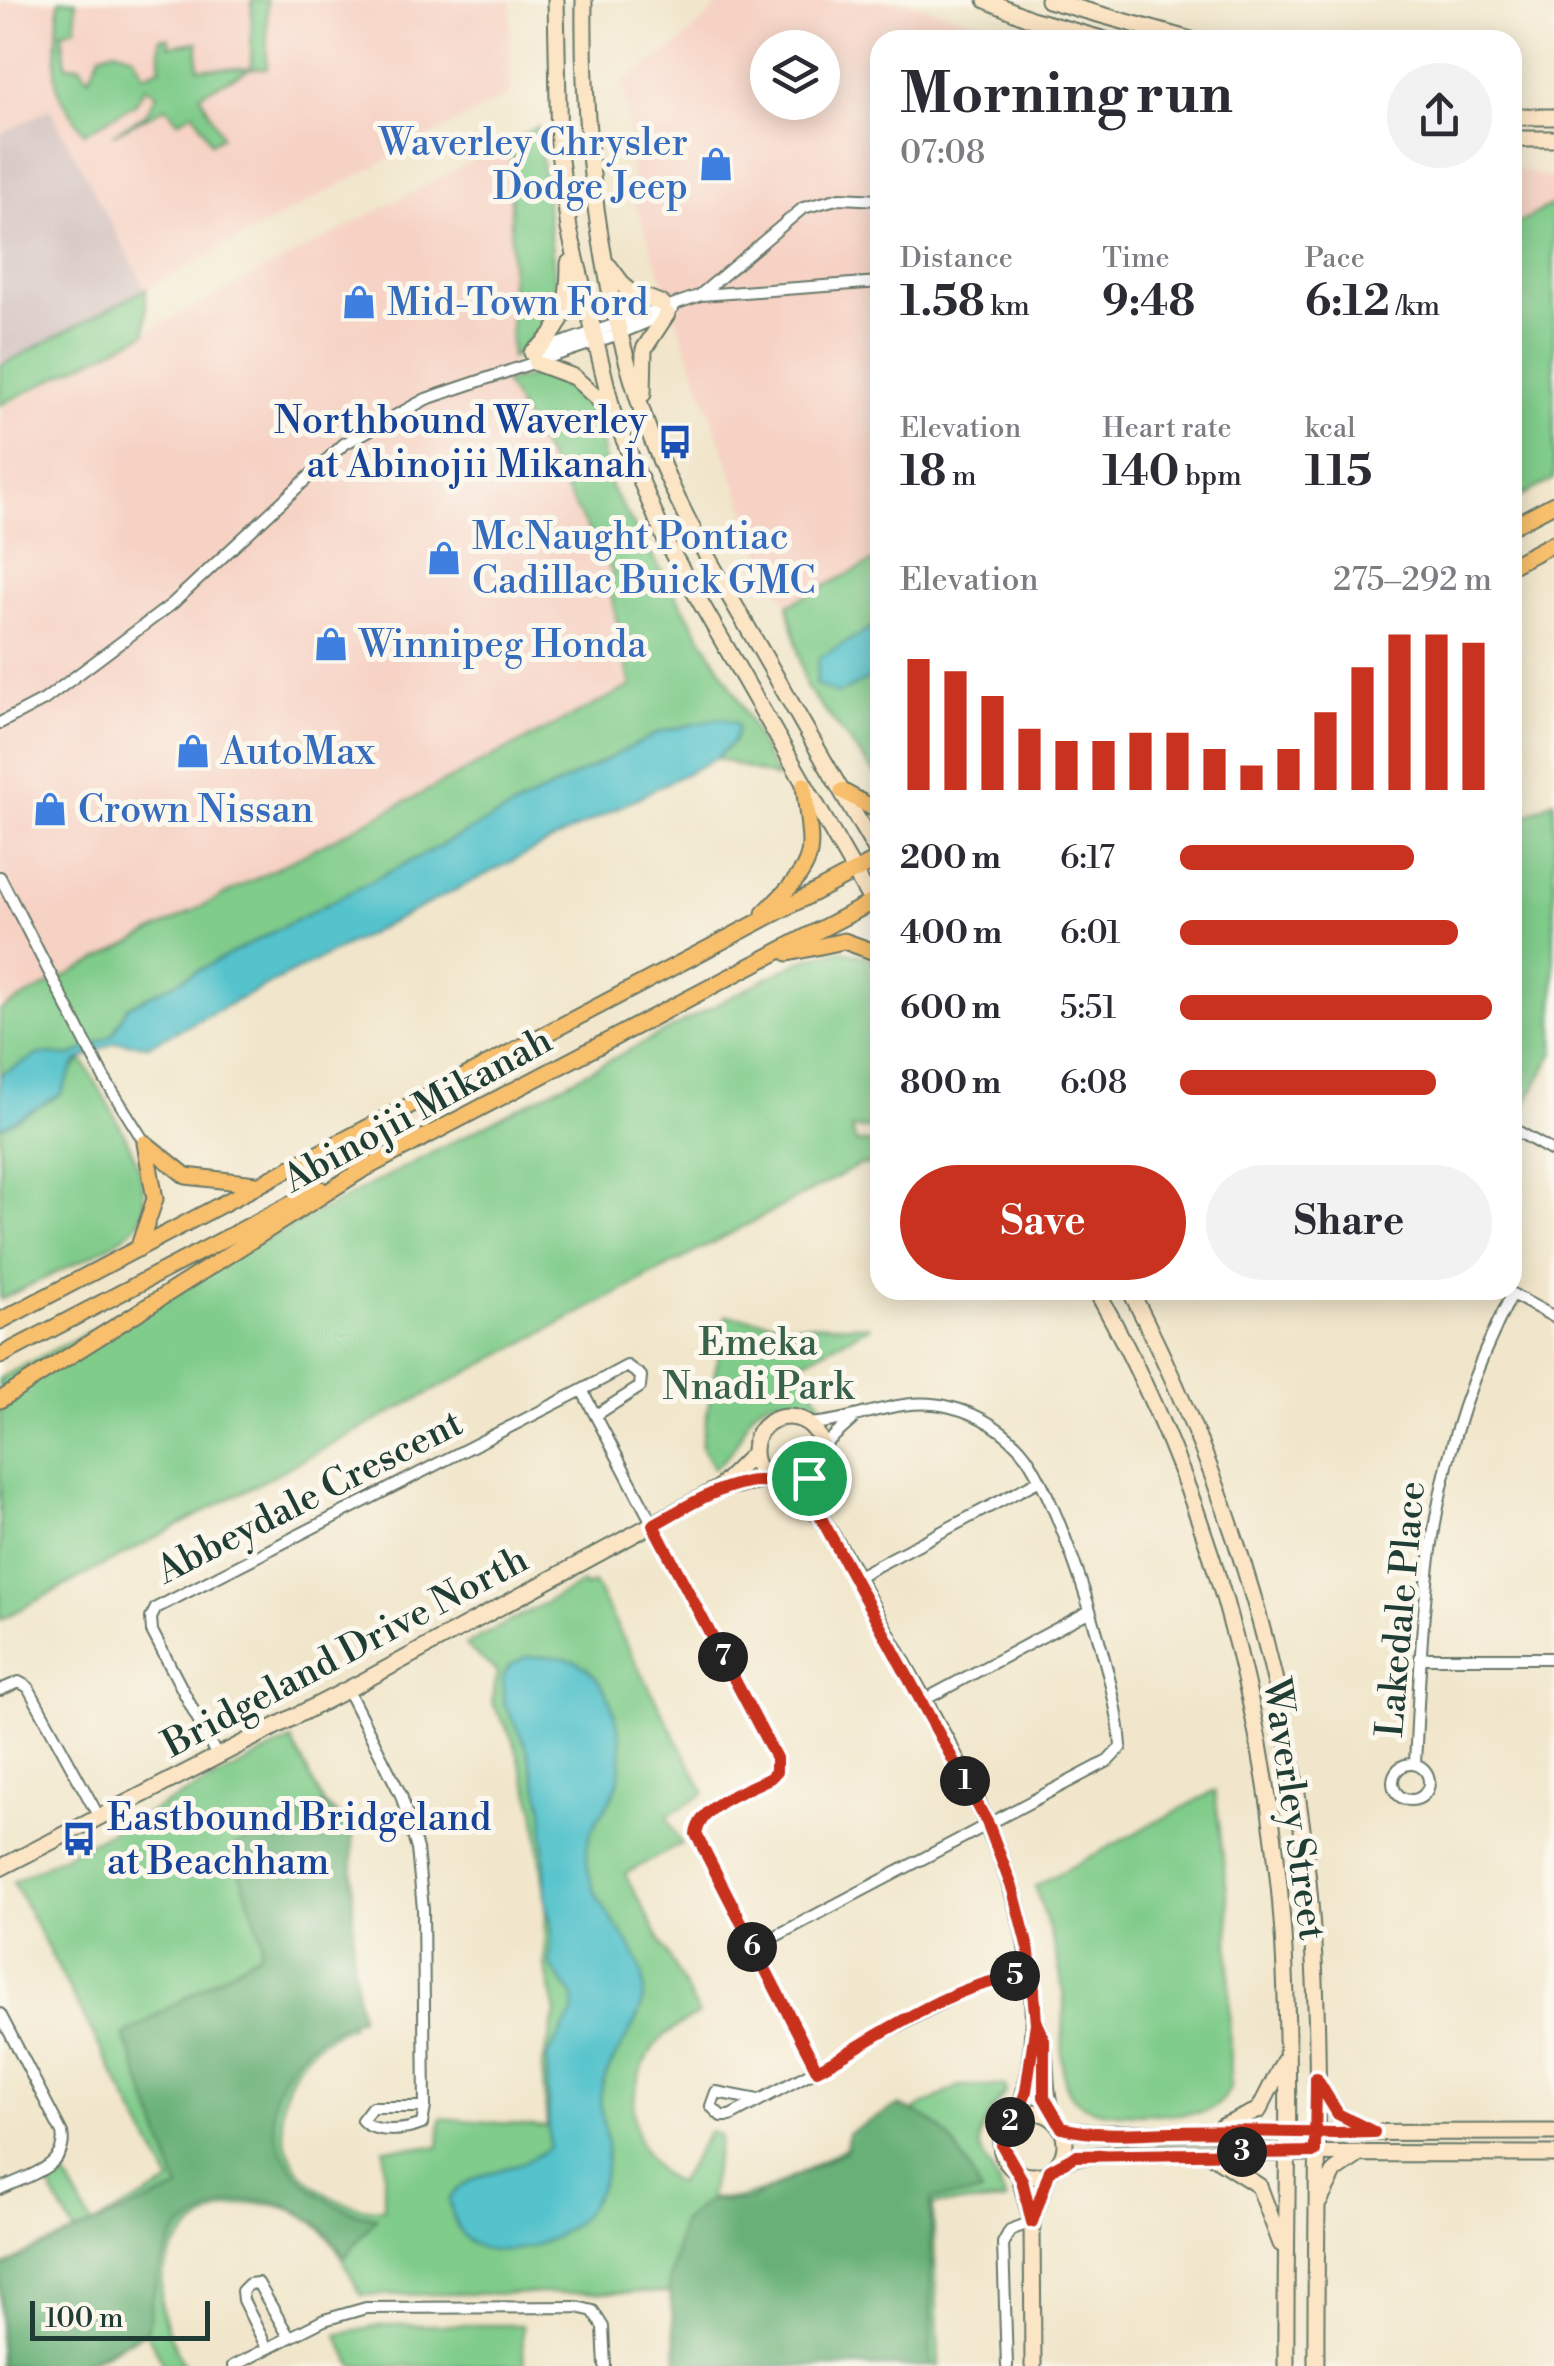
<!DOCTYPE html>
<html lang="en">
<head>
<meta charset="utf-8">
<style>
  :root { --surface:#fff; --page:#f2f2f3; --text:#2b2b33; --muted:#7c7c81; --accent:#c8321e }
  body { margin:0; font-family:"Libre Bodoni",serif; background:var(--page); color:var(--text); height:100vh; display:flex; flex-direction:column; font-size:38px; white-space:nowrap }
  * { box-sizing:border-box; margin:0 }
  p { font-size:32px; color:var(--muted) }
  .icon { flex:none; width:55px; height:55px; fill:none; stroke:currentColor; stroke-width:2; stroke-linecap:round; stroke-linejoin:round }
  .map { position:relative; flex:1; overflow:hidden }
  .drawer { position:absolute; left:870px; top:30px; width:652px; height:1270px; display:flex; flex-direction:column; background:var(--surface); border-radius:30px; box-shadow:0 5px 25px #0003 }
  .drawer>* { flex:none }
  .controls { position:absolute; left:750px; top:30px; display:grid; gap:20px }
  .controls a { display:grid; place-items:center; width:90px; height:90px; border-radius:50%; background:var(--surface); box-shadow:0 5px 25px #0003; font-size:50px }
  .scale { position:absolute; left:30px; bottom:25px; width:180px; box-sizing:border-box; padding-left:10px; border:5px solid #1f3d34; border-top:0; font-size:28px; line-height:35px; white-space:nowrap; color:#1f3d34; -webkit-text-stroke:8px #fbf7ec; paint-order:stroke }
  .pin { position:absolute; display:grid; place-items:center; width:85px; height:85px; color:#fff; margin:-42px; border:5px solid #fff; border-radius:50%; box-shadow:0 2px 10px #0007 }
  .km { position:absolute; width:50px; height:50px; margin:-25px; border-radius:50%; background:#222; color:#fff; font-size:28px; line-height:50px; text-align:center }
  .round { display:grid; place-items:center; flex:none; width:105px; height:105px; border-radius:52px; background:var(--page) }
  .summary { display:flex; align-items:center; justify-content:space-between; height:170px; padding:0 30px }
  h1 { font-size:55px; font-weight:700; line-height:75px }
  .figures { display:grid; grid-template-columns:repeat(3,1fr); gap:15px; height:170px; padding:10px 30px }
  .figures div { display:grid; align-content:center }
  .figures b { font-size:42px; font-weight:700 }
  .figures small { font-size:28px; font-weight:400 }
  .figures p { font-size:28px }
  .chart { height:280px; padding:20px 30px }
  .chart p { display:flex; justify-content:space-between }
  .chart svg { width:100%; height:180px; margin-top:10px; stroke:var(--accent); stroke-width:6 }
  .cta { display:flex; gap:20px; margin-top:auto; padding:20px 30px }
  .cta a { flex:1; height:115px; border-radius:60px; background:var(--accent); color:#fff; font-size:40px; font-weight:700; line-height:115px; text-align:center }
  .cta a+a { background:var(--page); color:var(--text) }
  ul { padding:0 30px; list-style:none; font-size:32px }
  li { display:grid; grid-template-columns:160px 120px 1fr; align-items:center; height:75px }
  li i { height:25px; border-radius:12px; background:var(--accent) }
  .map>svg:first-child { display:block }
  .built { fill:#f6d2c4; fill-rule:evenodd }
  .industrial { fill:#d1bfbe }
  .green { fill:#80cc8b; stroke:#508460; stroke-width:2.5 }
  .forest { fill:#68b077; stroke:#447656; stroke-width:2.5 }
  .water { fill:#55c3cc; stroke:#3a8080; stroke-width:2.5 }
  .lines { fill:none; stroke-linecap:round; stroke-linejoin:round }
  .street-casing { stroke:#687869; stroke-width:14 }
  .secondary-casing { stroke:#687869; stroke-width:19 }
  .primary-casing { stroke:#687869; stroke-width:19 }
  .street { stroke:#fff; stroke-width:10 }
  .secondary { stroke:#fce5c4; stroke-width:15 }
  .primary { stroke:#f8bf6c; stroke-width:15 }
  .route-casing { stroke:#fff; stroke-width:20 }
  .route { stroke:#c8321e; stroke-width:12 }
  .labels { text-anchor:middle; stroke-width:10; stroke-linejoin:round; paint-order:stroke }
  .shop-label { font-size:38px; fill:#366cbe; stroke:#fbf7ec; text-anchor:start }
  .transit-label { font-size:38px; fill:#164399; stroke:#fbf7ec; text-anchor:end }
  .street-label { font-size:38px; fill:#1f3d34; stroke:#fbf7ec }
  .park-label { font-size:38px; fill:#37614a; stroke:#fbf7ec }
</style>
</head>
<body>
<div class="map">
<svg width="1554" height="2366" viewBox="0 0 1554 2366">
  <rect width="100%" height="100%" fill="#fbf7ec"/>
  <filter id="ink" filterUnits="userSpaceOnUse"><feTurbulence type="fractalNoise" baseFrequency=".01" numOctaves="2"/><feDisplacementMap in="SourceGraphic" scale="20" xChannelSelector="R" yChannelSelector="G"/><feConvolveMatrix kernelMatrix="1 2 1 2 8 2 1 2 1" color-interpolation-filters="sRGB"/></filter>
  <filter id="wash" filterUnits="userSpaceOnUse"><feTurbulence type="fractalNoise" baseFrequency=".0048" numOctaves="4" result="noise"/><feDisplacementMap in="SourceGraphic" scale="40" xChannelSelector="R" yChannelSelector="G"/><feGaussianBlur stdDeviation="2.25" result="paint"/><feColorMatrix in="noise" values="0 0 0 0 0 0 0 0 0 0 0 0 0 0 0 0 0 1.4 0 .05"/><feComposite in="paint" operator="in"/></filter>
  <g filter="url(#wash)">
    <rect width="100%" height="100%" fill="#f1e6cb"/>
    <path class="built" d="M0,0H511L510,94L146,289L49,109L0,134Z
      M724,0H898L1045,40H880V558L788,605L769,576L634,201L624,81L678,45ZM768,48H822V102H768Z
      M514,139L511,395L614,574L608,580L632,686L0,1010V409Z
      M1512,167L1554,179V204L1513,226Z"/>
    <path class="industrial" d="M50,109L146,289L0,366V134Z"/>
    <path class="green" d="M59,0H76V28L62,32L66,65L80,66L89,78L100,54L115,49L133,55L144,75L160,68V38H169V46L198,42V68H251L252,0H267V68H252L200,94L222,136L211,143L194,112L178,121L166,107L112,135L146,114L157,94L145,87L135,104L84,133L60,96L55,77Z
      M538,127L557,298L552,328L511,358V161L514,139Z
      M1554,204V479L1513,500L1512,226Z
      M146,289V333L0,405V366Z
      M548,373L592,403L611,488L736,694L777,778L716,758L733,742L688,726L660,732L128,1007L112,1035L72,1056L40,1054L0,1075V1010L631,686L608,580L613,574L504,382Z
      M880,558V780L806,687L788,605Z
      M1554,800V1052L1520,1115L1512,1111L1513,823Z
      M840,950L869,957L880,966V1128L851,1129L856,1142H880V1165H860L0,1620V1378L802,960Z
      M82,1059C102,1096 168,1189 135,1227C116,1248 30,1284 0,1300V1128L61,1094L66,1078Z
      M726,1315L788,1324L871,1326L800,1363L823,1408C732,1375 758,1442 713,1468L701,1446Z
      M583,1583L585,1587L594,1583L705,1793L667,1817L681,1844L625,1874L699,2014C683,2023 666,2032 654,2047C622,2090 627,2159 678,2184L709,2131L720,2136L709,2198L737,2199L770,2189L959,2086H1005L1006,2092C958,2154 985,2144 1006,2201L933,2205L939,2366H678L674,2292L361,2295C349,2273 339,2247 321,2229C262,2172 157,2218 161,2301C163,2325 174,2345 185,2366H165L146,2332L81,2366H0L75,2234L48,2183L64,2174L92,2225L171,2183L13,1882L291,1740L334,1823L351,1906V2026C242,2065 268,2209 384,2209V2148L439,2147L441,2118L547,2127L542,2067L556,2013L545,1966L546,1905L535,1810L514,1742L492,1702L497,1672L465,1645Z
      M1215,1791L1229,1909L1230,2088C1217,2117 1191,2114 1164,2114C1138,2113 1093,2118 1074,2098C1055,2078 1065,2032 1064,2007C1063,1966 1047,1924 1035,1886Z
      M384,2325H522L524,2366H353L337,2335Z"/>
    <path class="forest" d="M324,1804L353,1827V1964L360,2017C337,2027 317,2035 300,2053C236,2119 298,2209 377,2217L344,2258C315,2204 256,2182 201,2217C193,2222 182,2227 176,2235C158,2265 151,2296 148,2330L76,2366H0V2269L31,2251L179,2189L124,2035L259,1953L262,1939L231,1848Z
      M898,2106C949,2121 958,2151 982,2194L931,2200V2366H678L669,2284L681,2222L707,2201H747L846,2151L848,2133Z"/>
    <path class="water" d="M880,623V673L838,694L816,685L819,658Z
      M720,718L736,723L738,728L733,742L716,758L149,1045L115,1042L76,1062L61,1094L0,1128V1075L40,1054L72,1056L112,1035L128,1007L660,732Z
      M526,1657C543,1656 570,1655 585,1667C615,1689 629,1751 617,1786C608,1811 588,1821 587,1853C585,1908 640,1937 644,1983C648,2018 611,2053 602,2087C597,2105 606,2127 607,2147C609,2209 555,2254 494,2250C463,2248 454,2226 449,2199C473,2166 518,2174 549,2147L547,2057L573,2014L574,1997L550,1965L552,1926L546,1906L543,1807L526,1746L504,1703L502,1678L509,1666Z"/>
  </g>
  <g filter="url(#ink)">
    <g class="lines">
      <g class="street-casing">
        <path id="street" d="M701,294L803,208L840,198L880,200
          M541,350L701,295L880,282
          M0,723L44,700L172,604L344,444L426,399L619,334L667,314L676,304
          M0,877L104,1078L145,1143
          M1512,1128L1554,1152
          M1505,1290L1554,1317
          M582,1390L627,1366L641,1376L640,1387L596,1415
          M821,1448L852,1420
          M856,1577L1040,1480
          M1420,1658H1554
          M347,1689L401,1795L417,1849L423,1909L425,2107L422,2124C405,2131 374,2134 362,2120L372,2107H425
          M0,1690L19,1682L28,1687L99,1817
          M922,1701L1088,1612
          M217,1756L152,1631L151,1618L156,1608L582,1390L776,1758V1772L770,1778C746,1791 701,1804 697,1834L817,2070
          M1415,1764C1424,1584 1427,1459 1512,1294
          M1393 1782a18 18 0 1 1 36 0a18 18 0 1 1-36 0Z
          M753,1948L1108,1761L1121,1747C1118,1683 1062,1508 1026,1456C1008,1432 980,1414 950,1407C899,1394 858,1422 807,1424
          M0,2014L62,2133C69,2167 26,2176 0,2189
          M758,2100L716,2092L711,2106L721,2116H730L966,1990L985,1982L1032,1975
          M267,2348L243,2300L242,2291L249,2284L258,2283L289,2337
          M233,2366L324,2320L366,2308L577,2307L593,2311L603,2327L605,2366
          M1007,2366L1003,2243L1010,2230L1032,2222"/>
      </g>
      <g class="secondary-casing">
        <path id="secondary" d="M556,0L559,152L569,229L613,413L667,544L880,916
          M584,0C582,142 599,282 644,417C672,501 719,578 763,654C802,722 840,790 880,857
          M986,0L1031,19L1105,40
          M1048,0L1191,40
          M1512,117H1554
          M1512,139H1554
          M609,266L627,290L663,304
          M532,353C565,329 569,303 569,263
          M536,363L574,377L611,411
          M643,394L644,349L667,314
          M1096,1290C1206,1486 1268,1710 1283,1934C1292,2077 1285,2222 1286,2366
          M1130,1290C1225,1475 1288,1674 1308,1881C1324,2042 1315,2205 1316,2366
          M754 1451a34 34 0 1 1 68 0a34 34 0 1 1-68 0Z
          M816,1469L821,1518
          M789,1485L821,1518L849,1564C934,1733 1081,1916 1018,2116
          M719,1488L754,1453
          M0,1868L360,1683L719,1488L769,1480
          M1036,2023C1051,2054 1040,2087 1054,2119
          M1316,2080L1338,2114L1370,2131
          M1001 2144a32 32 0 1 1 64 0a32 32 0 1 1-64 0Z
          M1222,2127L1259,2110L1284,2061
          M1062,2129L1094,2133L1554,2132
          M1209,2154L1259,2186L1281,2244
          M1057,2165L1076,2157L1123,2153L1554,2154
          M1018,2171L1032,2222L1033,2366
          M1319,2202L1335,2171L1361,2153
          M1032,2222L1050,2170"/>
      </g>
      <g class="primary-casing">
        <path id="primary" d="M1512,526L1554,504
          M1512,565L1554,543
          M842,791L880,812
          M764,913C821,858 812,859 804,785
          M788,953L844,941L880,954
          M145,1143L186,1176L256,1184
          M138,1249L155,1199L145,1143
          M0,1321L880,858
          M0,1356L320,1189
          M0,1400L362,1170L880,898"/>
      </g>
      <use href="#street" class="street"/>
      <use href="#secondary" class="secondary"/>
      <use href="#primary" class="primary"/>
    </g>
  </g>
  <g class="lines" filter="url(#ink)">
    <g class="route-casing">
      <path id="route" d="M809,1478L816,1470L821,1518L988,1824L1013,1890L1029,1952L1036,2023L1026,2091L1018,2116L1004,2130L1002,2145L1022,2180L1032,2222L1050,2170L1076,2156L1315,2152C1315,2127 1316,2103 1316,2078L1338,2114L1374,2132L1334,2133C1280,2131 1225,2131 1171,2132C1135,2133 1097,2137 1062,2128L1044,2097V2040L1036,2023L1033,1975C955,1979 884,2034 817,2070L696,1834C701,1804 745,1791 770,1778L776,1772V1758L653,1525C684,1508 713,1489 747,1482C770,1477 787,1490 809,1478"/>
    </g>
    <use href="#route" class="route"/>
  </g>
  <defs>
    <g id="shop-bare" transform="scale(2.7)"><path d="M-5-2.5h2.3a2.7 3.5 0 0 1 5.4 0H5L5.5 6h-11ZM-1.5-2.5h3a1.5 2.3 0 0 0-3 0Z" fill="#3f7fe0" stroke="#fbf7ec" stroke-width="2.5" paint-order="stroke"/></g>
    <g id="bus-bare" transform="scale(2.7)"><path d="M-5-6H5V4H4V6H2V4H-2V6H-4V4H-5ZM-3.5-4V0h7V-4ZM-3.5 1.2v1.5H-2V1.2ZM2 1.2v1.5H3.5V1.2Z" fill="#1a4fb4" stroke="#fbf7ec" stroke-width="2.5" paint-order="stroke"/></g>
  </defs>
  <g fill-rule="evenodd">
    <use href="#shop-bare" x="716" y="164"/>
    <use href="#shop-bare" x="359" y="302"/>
    <use href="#bus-bare" x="675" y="442"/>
    <use href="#shop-bare" x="444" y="558"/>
    <use href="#shop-bare" x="331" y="644"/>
    <use href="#shop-bare" x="193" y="751"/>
    <use href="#shop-bare" x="50" y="809"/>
    <use href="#bus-bare" x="79" y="1839"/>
  </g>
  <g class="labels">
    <g class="shop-label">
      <text x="688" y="155" text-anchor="end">Waverley Chrysler<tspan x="688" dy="44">Dodge Jeep</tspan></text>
      <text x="387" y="315">Mid-Town Ford</text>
      <text x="472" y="549">McNaught Pontiac<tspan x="472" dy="44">Cadillac Buick GMC</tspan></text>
      <text x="359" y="657">Winnipeg Honda</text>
      <text x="221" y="764">AutoMax</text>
      <text x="78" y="822">Crown Nissan</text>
    </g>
    <g class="transit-label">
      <text x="647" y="433">Northbound Waverley<tspan x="647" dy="44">at Abinojii Mikanah</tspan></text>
      <text x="107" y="1830" text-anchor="start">Eastbound Bridgeland<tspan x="107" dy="44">at Beachham</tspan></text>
    </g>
    <g class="street-label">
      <text transform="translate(417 1109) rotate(-29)" y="13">Abinojii Mikanah</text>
      <text transform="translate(309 1496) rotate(-27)" y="13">Abbeydale Crescent</text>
      <text transform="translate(1400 1609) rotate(-85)" y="13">Lakedale Place</text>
      <text transform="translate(345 1651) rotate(-28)" y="13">Bridgeland Drive North</text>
      <text transform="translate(1295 1809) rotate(82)" y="13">Waverley Street</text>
    </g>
    <g class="park-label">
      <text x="758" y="1355">Emeka<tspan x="758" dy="44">Nnadi Park</tspan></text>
    </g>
  </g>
</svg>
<div class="controls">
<a><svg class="icon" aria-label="layers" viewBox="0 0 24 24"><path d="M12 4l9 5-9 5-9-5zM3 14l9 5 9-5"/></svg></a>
</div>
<div class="scale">100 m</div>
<div class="pin" style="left:809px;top:1478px;background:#1e9e55"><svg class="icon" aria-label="arrive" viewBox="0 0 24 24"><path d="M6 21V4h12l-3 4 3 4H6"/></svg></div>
<b class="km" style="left:965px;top:1781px">1</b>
<b class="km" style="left:1010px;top:2122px">2</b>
<b class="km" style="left:1242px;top:2152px">3</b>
<b class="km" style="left:1015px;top:1976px">5</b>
<b class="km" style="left:752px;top:1947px">6</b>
<b class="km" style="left:723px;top:1657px">7</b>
<section class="drawer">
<div class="summary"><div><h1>Morning run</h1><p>07:08</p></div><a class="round"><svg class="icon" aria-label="share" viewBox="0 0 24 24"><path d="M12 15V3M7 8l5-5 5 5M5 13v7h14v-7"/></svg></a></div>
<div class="figures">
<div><p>Distance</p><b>1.58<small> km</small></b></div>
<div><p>Time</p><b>9:48</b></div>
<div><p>Pace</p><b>6:12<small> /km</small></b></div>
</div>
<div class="figures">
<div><p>Elevation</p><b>18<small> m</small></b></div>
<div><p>Heart rate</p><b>140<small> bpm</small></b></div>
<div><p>kcal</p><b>115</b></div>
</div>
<div class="chart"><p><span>Elevation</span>275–292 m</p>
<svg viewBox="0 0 160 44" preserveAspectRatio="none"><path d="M5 44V12M15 44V15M25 44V21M35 44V29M45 44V32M55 44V32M65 44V30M75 44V30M85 44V34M95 44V38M105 44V34M115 44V25M125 44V14M135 44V6M145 44V6M155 44V8"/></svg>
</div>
<ul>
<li><b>200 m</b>6:17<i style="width:75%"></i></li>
<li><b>400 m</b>6:01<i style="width:89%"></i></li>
<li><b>600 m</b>5:51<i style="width:100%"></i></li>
<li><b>800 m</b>6:08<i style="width:82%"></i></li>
</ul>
<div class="cta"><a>Save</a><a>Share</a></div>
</section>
</div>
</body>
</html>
